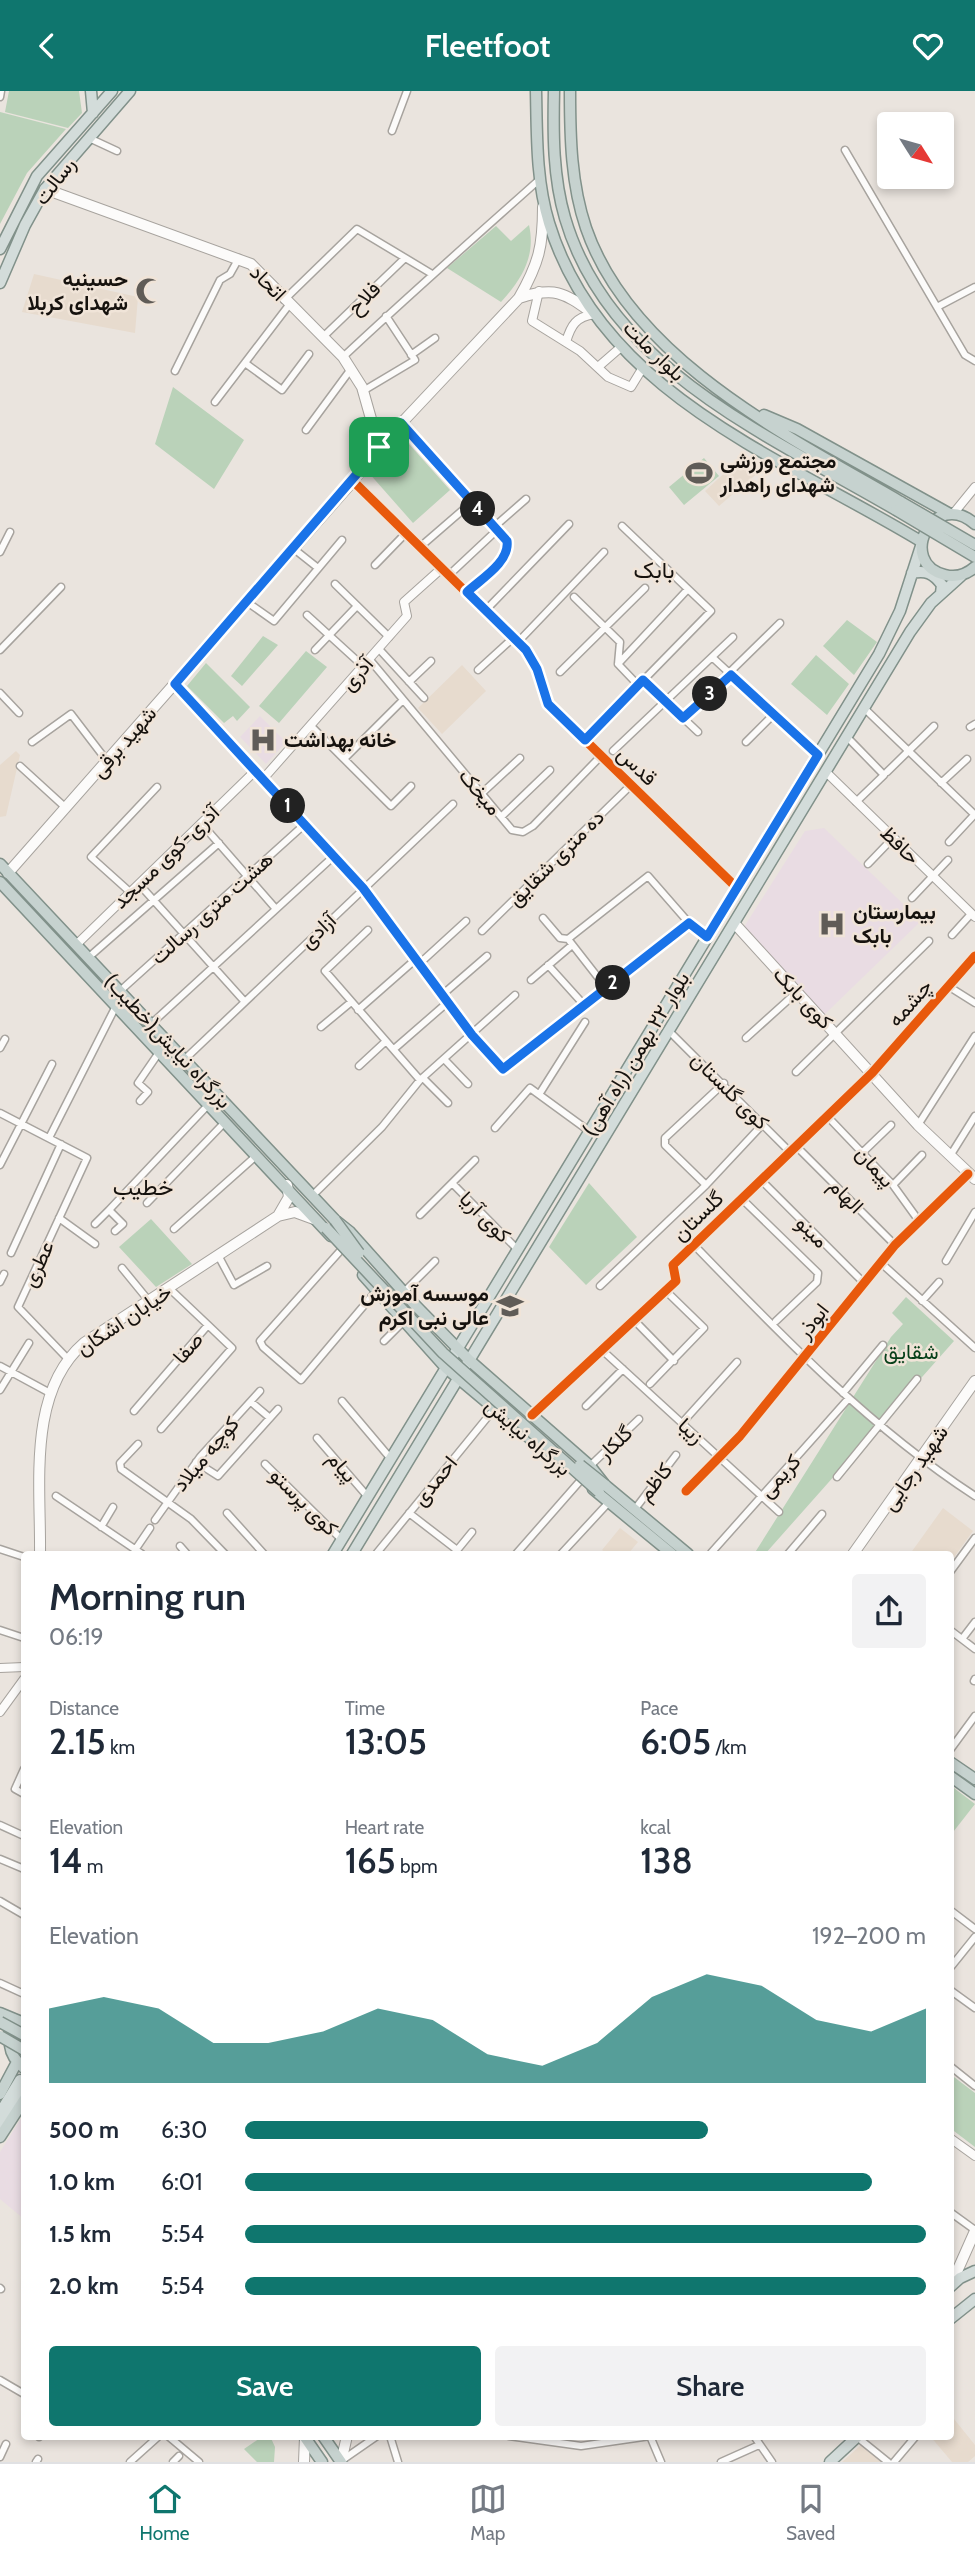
<!DOCTYPE html>
<html lang="en">
<head>
<meta charset="utf-8">
<style>
  :root { --surface:#fff; --page:#f2f2f3; --text:#1f2937; --muted:#747a83; --line:#e0e1e3; --accent:#0f766e }
  body { margin:0; font-family:Cabin,Vazirmatn,sans-serif; background:var(--page); color:var(--text); height:100vh; display:flex; flex-direction:column; font-size:26px; white-space:nowrap }
  * { box-sizing:border-box; margin:0 }
  p { font-size:23px; color:var(--muted) }
  .icon { flex:none; width:38px; height:38px; fill:none; stroke:currentColor; stroke-width:2; stroke-linecap:round; stroke-linejoin:round }
  .map { position:relative; flex:1; overflow:hidden }
  .panel { position:absolute; left:21px; top:1460px; width:933px; height:889px; display:flex; flex-direction:column; background:var(--surface); border-radius:7px; box-shadow:0 4px 10px #0003 }
  .panel>* { flex:none }
  .needle { width:46px; rotate:127deg }
  .tools { position:absolute; left:877px; top:21px; display:grid; gap:14px }
  .tools a { display:grid; place-items:center; width:77px; height:77px; border-radius:7px; background:var(--surface); box-shadow:0 4px 10px #0003; font-size:35px }
  .pin { position:absolute; display:grid; place-items:center; width:60px; height:60px; color:#fff; margin:-30px; border-radius:14px; box-shadow:0 4px 10px #0006 }
  .km { position:absolute; width:35px; height:35px; margin:-18px; border-radius:50%; background:#222; color:#fff; font-size:19px; line-height:35px; text-align:center }
  .round { display:grid; place-items:center; flex:none; width:74px; height:74px; border-radius:7px; background:var(--page) }
  .overview { display:flex; align-items:center; justify-content:space-between; height:119px; padding:0 28px }
  h1 { font-size:38px; font-weight:600; line-height:52px }
  .figures { display:grid; grid-template-columns:repeat(3,1fr); gap:10px; height:119px; padding:7px 28px }
  .figures div { display:grid; align-content:center }
  .figures b { font-size:35px; font-weight:600 }
  .figures small { font-size:19px; font-weight:400 }
  .figures p { font-size:19px }
  .chart { height:196px; padding:14px 28px }
  .chart p { display:flex; justify-content:space-between }
  .chart svg { width:100%; height:126px; margin-top:7px; fill:var(--accent); opacity:.7 }
  .action { display:flex; gap:14px; margin-top:auto; padding:14px 28px }
  .action a { flex:1; height:80px; border-radius:7px; background:var(--accent); color:#fff; font-size:28px; font-weight:600; line-height:80px; text-align:center }
  .action a+a { background:var(--page); color:var(--text) }
  ul { padding:0 28px; list-style:none; font-size:23px }
  li { display:grid; grid-template-columns:112px 84px 1fr; align-items:center; height:52px }
  li i { height:18px; border-radius:9px; background:var(--accent) }
  header { display:flex; justify-content:space-between; align-items:center; height:91px; padding:0 28px; background:var(--accent); color:#fff; font-size:32px; font-weight:600 }
  .menu { display:flex; justify-content:space-around; align-items:center; height:98px; border-top:2px solid var(--line); background:var(--surface); font-size:19px; color:var(--muted) }
  .menu a { display:grid; justify-items:center; gap:4px }
  .menu .current { color:var(--accent) }
  .map>svg:first-child { display:block }
  .built { fill:#e7dbce }
  .medical { fill:#e9dce3 }
  .green { fill:#bad2b9 }
  .lines { fill:none; stroke-linecap:round; stroke-linejoin:round }
  .minor-casing { stroke:#a7a39e; stroke-width:9 }
  .tertiary-casing { stroke:#a7a39e; stroke-width:10 }
  .secondary-casing { stroke:#a7a39e; stroke-width:12 }
  .primary-casing { stroke:#81918a; stroke-width:13 }
  .trunk-casing { stroke:#81918a; stroke-width:13 }
  .minor { stroke:#fcfbfa; stroke-width:6 }
  .tertiary { stroke:#fcfbfa; stroke-width:8 }
  .secondary { stroke:#fcfbfa; stroke-width:10 }
  .primary { stroke:#d3dcda; stroke-width:10 }
  .trunk { stroke:#c6d2cf; stroke-width:10 }
  .trunk-bridge-casing { stroke:#81918a; stroke-width:13; stroke-linecap:butt }
  .trunk-bridge { stroke:#c6d2cf; stroke-width:10 }
  .cycleway-casing { stroke:#f0e4d8; stroke-width:13 }
  .cycleway { stroke:#e8590c; stroke-width:9 }
  .route-casing { stroke:#fff; stroke-width:14 }
  .route { stroke:#1a73e8; stroke-width:9 }
  .labels { text-anchor:middle; stroke-width:5; stroke-linejoin:round; paint-order:stroke }
  .street-label { font-size:21px; fill:#16120e; stroke:#f0e4d8 }
  .poi-label { font-size:21px; font-weight:bold; fill:#16120e; stroke:#f0e4d8; text-anchor:start }
  .park-label { font-size:21px; fill:#064019; stroke:#f0e4d8 }
  .neighbourhood-label { font-size:23px; fill:#16120e; stroke:#f0e4d8 }
</style>
</head>
<body>
<header><svg class="icon" aria-label="back" viewBox="0 0 24 24"><path d="M15 5l-7 7 7 7"/></svg>Fleetfoot<svg class="icon" aria-label="heart" viewBox="0 0 24 24"><path d="M12 20l-8-8c-3-5 5-10 8-4 3-6 11-1 8 4z"/></svg></header>
<div class="map">
<svg width="975" height="2371" viewBox="0 0 975 2371">
  <rect width="100%" height="100%" fill="#eae4de"/>
  <path class="built" d="M34,183L138,206L135,242L22,221Z
    M744,364L765,376L719,415L705,400Z
    M462,574L486,600L442,643L418,617Z
    M16,660L20,664L6,725L0,726V674Z
    M943,1417L973,1440L950,1472V1463H910Z
    M620,1437L638,1451L628,1463H607L602,1459Z
    M950,2323L975,2354V2365L968,2371H952L930,2345H950Z
    M861,2354L882,2371H842Z"/>
  <path class="medical" d="M260,625L286,651L266,673L240,646Z
    M824,737L921,830L824,924L744,836L805,740Z
    M24,2023V2128L0,2108V2061Z"/>
  <path class="green" d="M9,0H79L82,22L68,37L5,21Z
    M0,21L66,38L27,82L0,133Z
    M529,134C536,165 522,188 501,211L447,177L496,135L511,150Z
    M173,296L244,349L214,398L155,353Z
    M401,344L450,399L413,432L368,381Z
    M704,367L719,385L684,414L669,396Z
    M847,529L877,551L854,584L823,555Z
    M263,545L278,554L242,595L231,585Z
    M306,560L327,576L279,632L259,615Z
    M816,564L849,593L827,624L791,593Z
    M206,572L250,616L237,630L233,625L224,632L187,595Z
    M589,1092L637,1146L586,1194L549,1156Z
    M151,1128L192,1173L156,1196L119,1156Z
    M906,1206L954,1250L765,1463H754L891,1246L903,1233L892,1222Z
    M950,1694L975,1713L950,1745Z
    M950,1983L975,2002V2056L950,2037Z
    M263,2345H270L275,2356L274,2371H257L244,2358Z"/>
  <g class="lines">
    <g class="minor-casing">
      <path id="minor" d="M0,6L1,0
        M392,40L407,0
        M89,47L117,60
        M845,59L965,264L975,270
        M284,209L357,138L432,183
        M937,216L975,196
        M323,246L404,168
        M411,264L435,247
        M343,266C408,205 474,147 540,88
        M245,272L282,299L309,263
        M175,280L220,189L230,183L239,167
        M363,300L415,269L386,225
        M215,311L289,214
        M401,332L507,450C510,471 480,489 467,501
        M306,339L351,278
        M494,436L526,408
        M420,456L472,411
        M294,458L318,477
        M0,461L10,441
        M375,474L406,442
        M449,484L497,439
        M335,493L389,546
        M574,506L620,551L618,573L638,594
        M247,511L274,530L342,449
        M485,520L569,433
        M307,524L364,576
        M518,551L604,461
        M379,558L424,607
        M0,559L61,496
        M315,559L357,515
        M712,566L818,664
        M370,569L512,739L523,741L533,735L601,665
        M618,573L688,498
        M478,579L513,547
        M560,581L645,497
        M643,589L698,641
        M409,591L431,570
        M175,593L363,797L472,944L501,977H507L689,832
        M0,602L19,622
        M864,617L975,724
        M683,627L780,532
        M311,635L391,715L411,695
        M970,636L975,633
        M847,646L884,684L856,711
        M585,649L711,520L622,435
        M32,651L71,623L107,670
        M746,651L774,623
        M613,660L733,546
        M344,668L403,609
        M20,675L66,717
        M887,681L934,635
        M941,692L967,668
        M481,703L520,667
        M501,726L550,679
        M201,732L276,818
        M949,751L975,723
        M868,773L893,747
        M139,793L245,911
        M130,801L91,766L157,696
        M912,807L948,769
        M543,827L560,847L568,848
        M368,839L325,880L420,989
        M482,840L631,694
        M952,844L971,823
        M89,866L219,752
        M419,873L466,830
        M548,874L585,915
        M531,889L571,855
        M948,895L975,912
        M607,898L568,848L648,785L689,832L707,846
        M120,900L305,733
        M442,904L487,865
        M358,919L416,868
        M151,933L334,765
        M321,936L350,912
        M669,940L790,1061
        M746,947L797,901
        M0,957L5,948
        M394,958L448,911
        M185,968L453,713
        M444,968L468,993
        M359,975L386,950
        M796,981L929,850
        M423,987L448,1012
        M540,1002L585,931
        M140,1010L148,1001L138,992L160,960
        M0,1022L87,1067L18,1216L67,1267
        M827,1025L893,1094L919,1130
        M918,1034L975,945
        M495,1037L530,997L589,1040
        M49,1047L116,915
        M796,1055L895,1154
        M862,1062L891,1034
        M950,1065L975,1025
        M0,1074L52,973
        M761,1089L864,1192
        M453,1093L518,1159
        M706,1094L665,1054V1047L724,992
        M893,1094L922,1064
        M313,1104L382,1036L420,989L515,904
        M742,1108L818,1182L817,1191L776,1230
        M147,1112L225,1031
        M420,1124L475,1069
        M59,1127L95,1153
        M95,1133L109,1119
        M174,1138L256,1065
        M115,1140L123,1133L109,1119L209,1013
        M694,1154C782,1245 869,1336 975,1405
        M341,1159L260,1250L263,1256L301,1289L377,1199
        M11,1162L61,1053
        M219,1166L234,1194L267,1175
        M946,1170L975,1121
        M881,1172L975,1257
        M122,1177L149,1210
        M0,1191L4,1183
        M600,1195L706,1094L763,1033
        M404,1201L435,1170
        M922,1210L939,1191
        M634,1229L674,1270
        M384,1250L404,1230
        M602,1259L779,1421
        M0,1275L50,1302
        M650,1293L704,1237L666,1200
        M0,1299L29,1252
        M843,1302L883,1254
        M342,1310L391,1368
        M251,1311L270,1327
        M586,1315L623,1278
        M134,1320L208,1234L170,1198
        M682,1332L737,1271
        M161,1338L232,1257L208,1234
        M317,1347L368,1406
        M138,1353L120,1372L121,1378L191,1428L225,1463
        M196,1371L218,1385L278,1318
        M265,1373L342,1449
        M590,1375L639,1328
        M837,1386L917,1288
        M686,1400L740,1345L895,1154L968,1083
        M56,1405L142,1463
        M635,1418L676,1364
        M227,1422L264,1463
        M409,1422L457,1459
        M155,1429L200,1366L260,1300
        M101,1436L113,1416
        M180,1455L187,1463
        M0,1458L24,1466
        M135,1459L150,1437
        M711,1462L849,1307
        M376,1463L495,1317
        M454,1463L472,1441
        M516,1463L580,1390
        M561,1463L610,1410
        M788,1463L822,1423
        M950,1481L975,1447
        M0,1539L24,1547
        M950,1539L975,1558
        M962,1548L975,1531
        M974,1590L975,1588
        M950,1659L975,1625
        M24,1678L15,1698L24,1703
        M0,1734L24,1745
        M0,1768L24,1778
        M0,1810L24,1824
        M950,1819L975,1838
        M950,1877L975,1846
        M0,1892L24,1903
        M950,1899L975,1917
        M950,1975L975,1995
        M950,2121L975,2139
        M0,2197L1,2198
        M0,2289L24,2303
        M168,2345L199,2371
        M390,2345L398,2371
        M509,2345L581,2355L650,2345L661,2371
        M754,2345L772,2371
        M39,2346V2345
        M857,2346L888,2371
        M0,2366L6,2353
        M341,2370L377,2345
        M36,2371L38,2368
        M130,2371L159,2345
        M173,2371L179,2365
        M721,2371L759,2354
        M894,2371L916,2345"/>
    </g>
    <g class="tertiary-casing">
      <path id="tertiary" d="M539,200L532,230L580,260L608,286L631,296L642,278
        M566,251C571,234 576,226 594,223
        M598,276L621,256
        M353,390L525,559L537,578L548,613L737,797
        M953,423L975,396
        M826,681L975,826
        M263,688L407,525L404,511L442,477
        M77,853L255,680
        M532,1324L676,1190L673,1174L872,982L975,865
        M0,1577L24,1576
        M0,1621L24,1588
        M950,2047L975,2065"/>
    </g>
    <g class="secondary-casing">
      <path id="secondary" d="M45,98L251,173L343,266L362,296L379,356
        M543,116C543,155 539,172 519,207C556,195 564,202 594,223
        M8,782L353,390L379,356L519,207
        M735,833L918,1034L975,1088
        M278,1125L295,1121L314,1128
        M40,1463C41,1394 27,1301 84,1252L278,1125L289,1106L287,1094
        M853,1463L975,1290
        M951,2194L975,2140
        M304,2371L305,2346
        M341,2371L347,2345"/>
    </g>
    <g class="primary-casing">
      <path id="primary" d="M91,0L93,22
        M0,158L37,85L112,0
        M0,192L25,134L45,98L130,0
        M912,482C926,479 933,482 942,494L941,502
        M333,1463L879,563L900,520L921,455
        M352,1463L910,541L931,512L961,485
        M0,2022L20,1989
        M0,2037L24,1996
        M950,2196L960,2187L975,2180
        M950,2228L975,2208
        M830,2371L858,2345"/>
    </g>
    <g class="trunk-casing">
      <path id="trunk" d="M536,0C537,44 536,89 549,132C601,303 782,366 922,451
        M554,0C553,43 553,86 565,127C609,278 772,346 896,419
        M570,0C570,46 571,93 586,137C631,268 789,346 901,411
        M764,324L797,338L950,423
        M975,433C933,396 896,472 945,484C956,487 967,483 975,476
        M0,773L335,1129L350,1141L416,1215L469,1269L590,1375L605,1394L688,1463
        M0,791L331,1145
        M363,1184L446,1277L545,1360
        M593,1398L672,1463
        M950,1671L975,1688
        M950,1685L975,1703
        M0,1922L24,1932
        M24,1936C2,1944 9,1965 24,1977
        M0,2003L17,1971
        M0,2046L24,2009
        M304,2345L322,2371
        M323,2345L341,2371"/>
    </g>
    <use href="#minor" class="minor"/>
    <use href="#tertiary" class="tertiary"/>
    <use href="#secondary" class="secondary"/>
    <use href="#primary" class="primary"/>
    <use href="#trunk" class="trunk"/>
    <g class="trunk-bridge-casing">
      <path id="trunk-bridge" d="M901,411L975,454
        M896,419L975,466
        M335,1129L359,1162
        M326,1137L443,1262L599,1401
        M580,1374L605,1394
        M0,1931L24,1944
        M0,1945L24,1959"/>
    </g>
    <use href="#trunk-bridge" class="trunk-bridge"/>
    <g class="cycleway-casing">
      <path id="cycleway" d="M353,390L525,559L537,578L548,613L737,797
        M175,593L363,797L472,944L501,977H507L689,832
        M532,1324L676,1190L673,1174L872,982L975,865
        M686,1400L740,1345L895,1154L968,1083"/>
    </g>
    <use href="#cycleway" class="cycleway"/>
  </g>
  <g class="lines">
    <g class="route-casing">
      <path id="route" d="M401,332L507,450C510,471 481,488 467,501L526,559L537,578L548,613L585,649L643,589L683,627L731,584L818,664L707,846L689,832L503,978L472,944L363,797L175,593Z"/>
    </g>
    <use href="#route" class="route"/>
  </g>
  <defs>
    <g id="mosque-bare" transform="scale(2.1)"><path d="M3.5-4.9A6 6 0 1 0 3.5 4.9A5 5 0 1 1 3.5-4.9Z" fill="#605c57" stroke="#f0e4d8" stroke-width="2.5" paint-order="stroke"/></g>
    <g id="stadium-bare" transform="scale(2.1)"><path d="M0-5a6.5 5 0 1 0 0 10a6.5 5 0 1 0 0-10ZM-3.5-1.8h7v3.6h-7Z" fill="#605c57" stroke="#f0e4d8" stroke-width="2.5" paint-order="stroke"/></g>
    <g id="hospital-bare" transform="scale(2.1)"><path d="M-5-5h3v3.5h4V-5h3V5h-3V1.5h-4V5h-3Z" fill="#605c57" stroke="#f0e4d8" stroke-width="2.5" paint-order="stroke"/></g>
    <g id="university-bare" transform="scale(2.1)"><path d="M0-5L7-2L0 1L-7-2ZM-4 1L0 2.5L4 1V4Q0 6-4 4Z" fill="#605c57" stroke="#f0e4d8" stroke-width="2.5" paint-order="stroke"/></g>
  </defs>
  <g fill-rule="evenodd">
    <use href="#mosque-bare" x="149" y="200"/>
    <use href="#stadium-bare" x="699" y="382"/>
    <use href="#hospital-bare" x="263" y="649"/>
    <use href="#hospital-bare" x="832" y="833"/>
    <use href="#university-bare" x="510" y="1215"/>
  </g>
  <g class="labels">
    <g class="street-label">
      <text transform="translate(55 90) rotate(-53)" y="7">رسالت</text>
      <text transform="translate(268 192) rotate(45)" y="7">اتحاد</text>
      <text transform="translate(364 207) rotate(-44)" y="7">فلاح</text>
      <text transform="translate(654 260) rotate(44)" y="7">بلوار ملت</text>
      <text transform="translate(357 583) rotate(-49)" y="7">آذری</text>
      <text transform="translate(124 651) rotate(-49)" y="7">شهید برقی</text>
      <text transform="translate(637 675) rotate(44)" y="7">قدس</text>
      <text transform="translate(480 701) rotate(50)" y="7">میخک</text>
      <text transform="translate(900 754) rotate(44)" y="7">حافظ</text>
      <text transform="translate(166 766) rotate(-44)" y="7">آذری-کوی مسجد</text>
      <text transform="translate(556 767) rotate(-45)" y="7">ده متری شقایق</text>
      <text transform="translate(212 817) rotate(-42)" y="7">هشت متری رسالت</text>
      <text transform="translate(318 840) rotate(-44)" y="7">آزادی</text>
      <text transform="translate(803 907) rotate(47)" y="7">کوی بابک</text>
      <text transform="translate(910 912) rotate(-49)" y="7">چشمه</text>
      <text transform="translate(168 950) rotate(47)" y="7">بزرگراه نیایش(خطیب)</text>
      <text transform="translate(636 963) rotate(-59)" y="7">بلوار ۲۲ بهمن (راه آهن)</text>
      <text transform="translate(730 1000) rotate(45)" y="7">کوی گلستان</text>
      <text transform="translate(875 1076) rotate(48)" y="7">پیمان</text>
      <text transform="translate(846 1105) rotate(45)" y="7">الهام</text>
      <text transform="translate(698 1125) rotate(-44)" y="7">گلستان</text>
      <text transform="translate(485 1126) rotate(45)" y="7">کوی آریا</text>
      <text transform="translate(812 1141) rotate(45)" y="7">مینو</text>
      <text transform="translate(38 1173) rotate(-65)" y="7">عطری</text>
      <text transform="translate(124 1229) rotate(-34)" y="7">خیابان اشکان</text>
      <text transform="translate(813 1230) rotate(-52)" y="7">ابوذر</text>
      <text transform="translate(188 1257) rotate(-49)" y="7">صفا</text>
      <text transform="translate(691 1340) rotate(42)" y="7">زیبا</text>
      <text transform="translate(528 1346) rotate(41)" y="7">بزرگراه نیایش</text>
      <text transform="translate(615 1352) rotate(-44)" y="7">گلکار</text>
      <text transform="translate(206 1363) rotate(-50)" y="7">کوچه میلاد</text>
      <text transform="translate(342 1376) rotate(49)" y="7">پیام</text>
      <text transform="translate(915 1377) rotate(-55)" y="7">شهید رجایی</text>
      <text transform="translate(780 1385) rotate(-48)" y="7">کریمی</text>
      <text transform="translate(435 1390) rotate(-51)" y="7">احمدی</text>
      <text transform="translate(655 1391) rotate(-52)" y="7">کاظم</text>
      <text transform="translate(304 1411) rotate(45)" y="7">کوی پرستو</text>
    </g>
    <g class="poi-label">
      <text x="128" y="195" text-anchor="end">حسینیه<tspan x="128" dy="24">شهدای کربلا</tspan></text>
      <text x="720" y="377">مجتمع ورزشی<tspan x="720" dy="24">شهدای راهدار</tspan></text>
      <text x="284" y="656">خانه بهداشت</text>
      <text x="853" y="828">بیمارستان<tspan x="853" dy="24">بابک</tspan></text>
      <text x="489" y="1210" text-anchor="end">موسسه آموزش<tspan x="489" dy="24">عالی نبی اکرم</tspan></text>
    </g>
    <g class="park-label">
      <text x="911" y="1268">شقایق</text>
    </g>
    <g class="neighbourhood-label">
      <text x="654" y="487">بابک</text>
      <text x="143" y="1104">خطیب</text>
    </g>
  </g>
</svg>
<div class="tools">
<a><svg class="needle" viewBox="-14 -14 28 28"><path d="M0-13l5 13h-10z" fill="#e53935"/><path d="M0 13l5-13h-10z" fill="#747a83"/></svg></a>
</div>
<div class="pin" style="left:379px;top:356px;background:#1e9e55"><svg class="icon" aria-label="arrive" viewBox="0 0 24 24"><path d="M6 21V4h12l-3 4 3 4H6"/></svg></div>
<b class="km" style="left:288px;top:715px">1</b>
<b class="km" style="left:613px;top:892px">2</b>
<b class="km" style="left:710px;top:603px">3</b>
<b class="km" style="left:478px;top:418px">4</b>
<section class="panel">
<div class="overview"><div><h1>Morning run</h1><p>06:19</p></div><a class="round"><svg class="icon" aria-label="share" viewBox="0 0 24 24"><path d="M12 15V3M7 8l5-5 5 5M5 13v7h14v-7"/></svg></a></div>
<div class="figures">
<div><p>Distance</p><b>2.15<small> km</small></b></div>
<div><p>Time</p><b>13:05</b></div>
<div><p>Pace</p><b>6:05<small> /km</small></b></div>
</div>
<div class="figures">
<div><p>Elevation</p><b>14<small> m</small></b></div>
<div><p>Heart rate</p><b>165<small> bpm</small></b></div>
<div><p>kcal</p><b>138</b></div>
</div>
<div class="chart"><p><span>Elevation</span>192–200 m</p>
<svg viewBox="0 0 160 44" preserveAspectRatio="none"><path d="M0 44V18L10 14L20 18L30 30L40 30L50 26L60 18L70 22L80 34L90 38L100 30L110 14L120 6L130 10L140 22L150 26L160 18V44z"/></svg>
</div>
<ul>
<li><b>500 m</b>6:30<i style="width:68%"></i></li>
<li><b>1.0 km</b>6:01<i style="width:92%"></i></li>
<li><b>1.5 km</b>5:54<i style="width:100%"></i></li>
<li><b>2.0 km</b>5:54<i style="width:100%"></i></li>
</ul>
<div class="action"><a>Save</a><a>Share</a></div>
</section>
</div>
<nav class="menu">
<a class="current"><svg class="icon" aria-label="home" viewBox="0 0 24 24"><path d="M3 11l9-7 9 7M6 9v11h12V9"/></svg>Home</a>
<a><svg class="icon" aria-label="map" viewBox="0 0 24 24"><path d="M3 6l6-2 6 2 6-2v14l-6 2-6-2-6 2zM9 4v14M15 6v14"/></svg>Map</a>
<a><svg class="icon" aria-label="saved" viewBox="0 0 24 24"><path d="M7 4h10v16l-5-4-5 4z"/></svg>Saved</a>
</nav>
</body>
</html>
